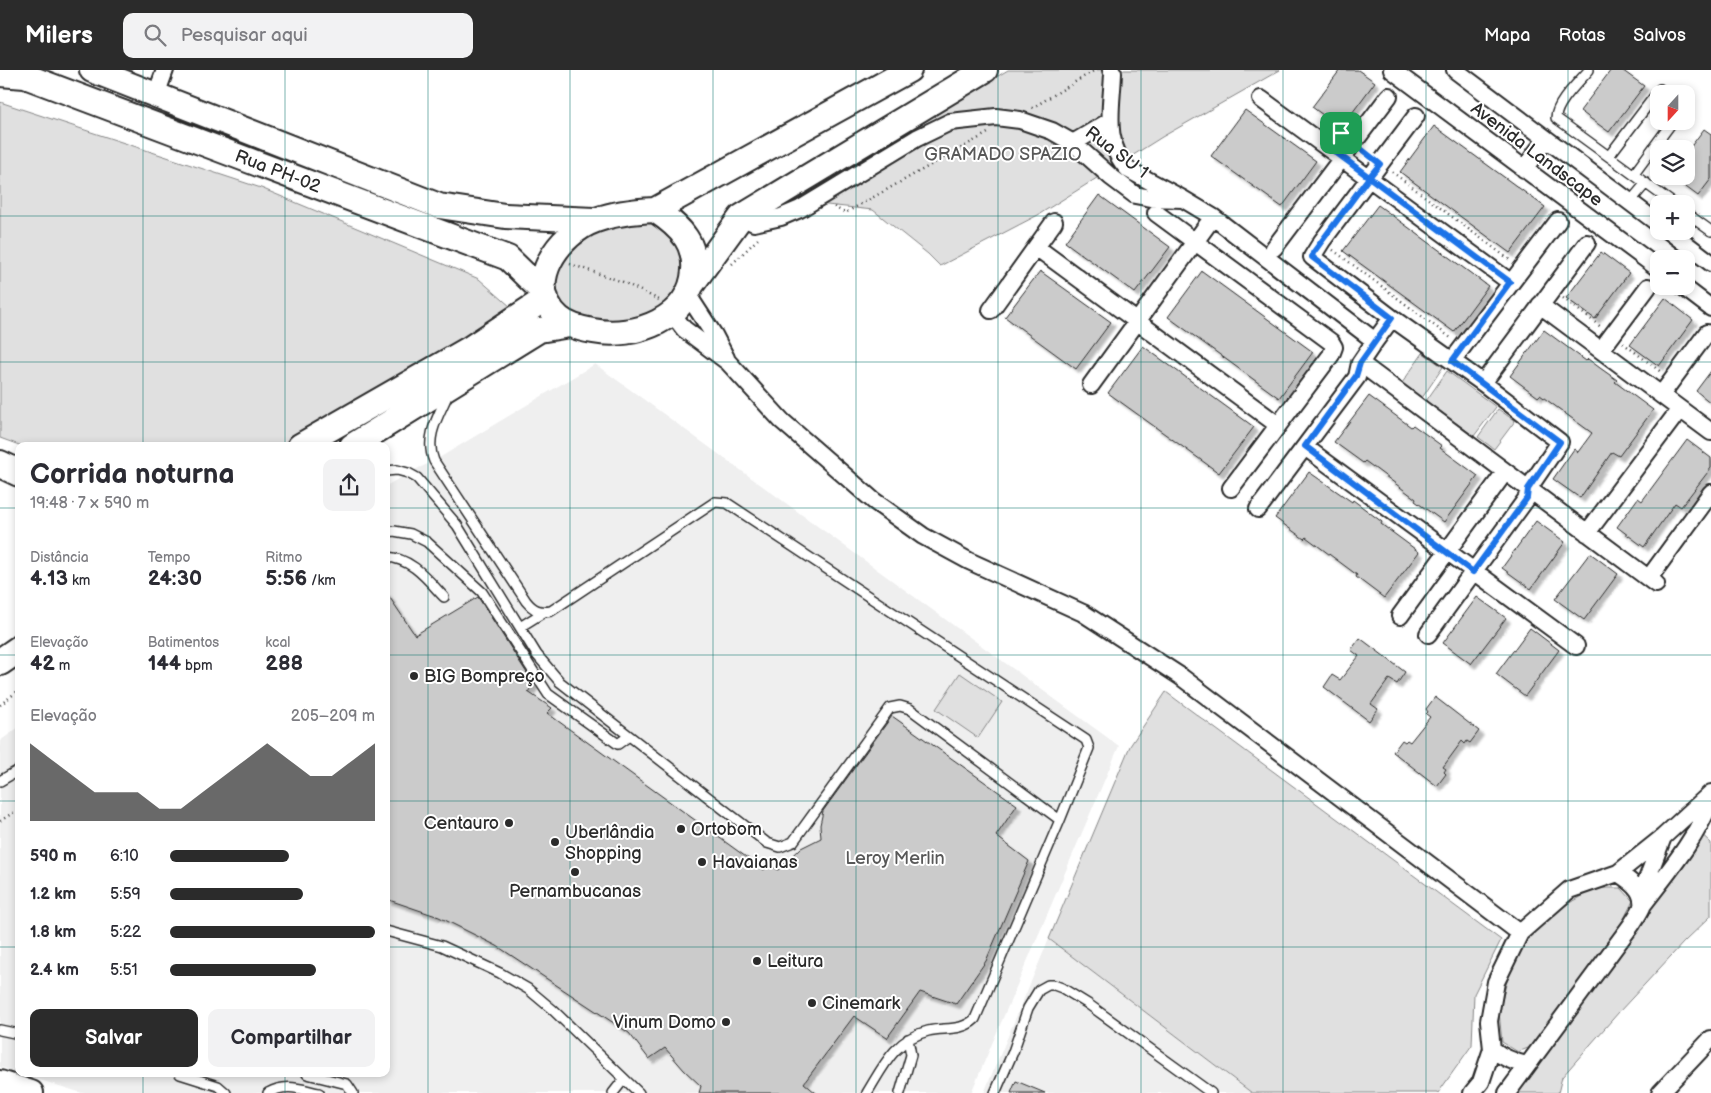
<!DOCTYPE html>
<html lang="pt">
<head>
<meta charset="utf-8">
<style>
  :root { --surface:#fff; --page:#f2f2f3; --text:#2b2b33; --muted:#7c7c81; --accent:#2b2b2b }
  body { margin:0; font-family:"Balsamiq Sans",sans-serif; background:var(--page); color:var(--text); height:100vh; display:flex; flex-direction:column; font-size:19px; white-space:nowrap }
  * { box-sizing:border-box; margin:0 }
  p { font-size:16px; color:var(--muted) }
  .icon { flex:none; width:28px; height:28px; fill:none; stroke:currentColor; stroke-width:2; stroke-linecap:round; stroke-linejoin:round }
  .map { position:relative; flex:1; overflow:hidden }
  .panel { position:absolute; left:15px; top:372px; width:375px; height:635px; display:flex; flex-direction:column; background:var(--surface); border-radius:10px; box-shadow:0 2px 8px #0003 }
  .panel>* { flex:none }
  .needle { width:32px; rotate:201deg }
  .tools { position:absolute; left:1650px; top:15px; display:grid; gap:10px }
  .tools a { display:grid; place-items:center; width:45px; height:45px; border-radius:10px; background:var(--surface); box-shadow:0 2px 8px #0003; font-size:25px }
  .pin { position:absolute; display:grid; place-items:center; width:42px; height:42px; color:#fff; margin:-21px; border-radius:10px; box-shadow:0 2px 8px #0006 }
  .round { display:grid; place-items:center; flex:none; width:52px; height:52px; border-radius:10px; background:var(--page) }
  .head { display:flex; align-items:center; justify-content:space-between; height:85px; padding:0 15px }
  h1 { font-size:28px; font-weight:700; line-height:38px }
  .stats { display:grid; grid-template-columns:repeat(3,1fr); gap:8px; height:85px; padding:5px 15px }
  .stats div { display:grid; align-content:center }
  .stats b { font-size:21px; font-weight:700 }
  .stats small { font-size:14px; font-weight:400 }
  .stats p { font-size:14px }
  .chart { height:140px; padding:10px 15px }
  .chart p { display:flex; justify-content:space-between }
  .chart svg { width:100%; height:90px; margin-top:5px; fill:var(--accent); opacity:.7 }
  .primary-button { display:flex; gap:10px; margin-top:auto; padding:10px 15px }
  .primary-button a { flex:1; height:58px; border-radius:10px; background:var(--accent); color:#fff; font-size:20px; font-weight:700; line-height:58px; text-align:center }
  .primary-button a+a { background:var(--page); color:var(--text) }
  ul { padding:0 15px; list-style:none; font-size:16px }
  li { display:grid; grid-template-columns:80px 60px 1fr; align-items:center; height:38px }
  li i { height:12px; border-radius:6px; background:var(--accent) }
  header { display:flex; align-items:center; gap:30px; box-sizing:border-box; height:70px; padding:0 25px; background:var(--accent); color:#fff }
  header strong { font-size:24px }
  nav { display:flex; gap:28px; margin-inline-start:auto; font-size:18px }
  .search { width:350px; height:45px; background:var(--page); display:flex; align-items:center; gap:12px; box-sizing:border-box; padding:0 18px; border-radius:10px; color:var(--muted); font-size:19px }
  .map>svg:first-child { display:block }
  .built { fill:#efefef }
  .green { fill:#e0e0e0; stroke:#868686 }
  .building { fill:#cbcbcb; stroke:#2b2b2b; filter:url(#shadow) }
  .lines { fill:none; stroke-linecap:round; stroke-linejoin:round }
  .lane-casing { stroke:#2b2b2b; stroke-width:12 }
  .street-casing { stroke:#2b2b2b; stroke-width:20 }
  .secondary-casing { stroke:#2b2b2b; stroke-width:28 }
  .primary-casing { stroke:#2b2b2b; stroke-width:30 }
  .path { stroke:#2b2b2b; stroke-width:2.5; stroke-dasharray:1 4; stroke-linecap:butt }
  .lane { stroke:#fff; stroke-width:9 }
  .street { stroke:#fff; stroke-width:16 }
  .secondary { stroke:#fff; stroke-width:24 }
  .primary { stroke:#fff; stroke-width:26 }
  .route-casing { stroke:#fff; stroke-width:10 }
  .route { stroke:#1a73e8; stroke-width:6 }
  .grid { fill:none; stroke:#0f766e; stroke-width:1; stroke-opacity:0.55 }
  .poi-dot { fill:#2b2b2b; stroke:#fff; stroke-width:2 }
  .labels { text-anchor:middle; stroke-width:4; stroke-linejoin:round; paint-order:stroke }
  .street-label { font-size:18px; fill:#2b2b2b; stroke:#fff }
  .park-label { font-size:18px; fill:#585858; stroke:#fff }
  .poi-label { font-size:18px; fill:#2b2b2b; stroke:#fff; text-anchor:start }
</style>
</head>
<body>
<header>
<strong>Milers</strong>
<div class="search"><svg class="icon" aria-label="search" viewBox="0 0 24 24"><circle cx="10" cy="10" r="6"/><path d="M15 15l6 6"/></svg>Pesquisar aqui</div>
<nav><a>Mapa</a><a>Rotas</a><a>Salvos</a></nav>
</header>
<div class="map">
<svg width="1711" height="1023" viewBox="0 0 1711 1023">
  <defs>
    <filter id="shadow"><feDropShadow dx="4.5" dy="4.5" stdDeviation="1" flood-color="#0004"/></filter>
  </defs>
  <rect width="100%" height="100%" fill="#fff"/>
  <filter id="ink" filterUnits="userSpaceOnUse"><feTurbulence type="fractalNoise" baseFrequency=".02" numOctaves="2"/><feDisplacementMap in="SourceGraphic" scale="10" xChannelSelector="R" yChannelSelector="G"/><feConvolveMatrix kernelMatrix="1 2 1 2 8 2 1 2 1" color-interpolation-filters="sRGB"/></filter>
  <g filter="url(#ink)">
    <path class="built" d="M595,294L1119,676L971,1023H82L21,1004H386V416L408,403L434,391Z
      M19,657V1003L0,997V671Z
      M1049,869L1252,1023H984Z"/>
    <path class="green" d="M1008,0H1280L1162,67L1038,145L940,196L928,184L873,140L790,131Z
      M0,32L261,118L479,209L511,237L306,376H22L0,368Z
      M647,151L667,159L679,174L686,191L685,210L674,229L634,253L574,248L557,232L552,210L561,188L597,158Z
      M1423,283L1443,297L1422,328L1402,313Z
      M1447,301L1496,337L1474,366L1426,331Z
      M1498,339L1515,351L1494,379L1478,367Z
      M960,603L1002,632L978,668L936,639Z
      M1166,622L1501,870L1474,924L1472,975L1438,1023H1252L1049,869L1130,676Z
      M1697,760L1711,773V846L1684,872L1619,942L1562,1007L1558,1023H1507Z
      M1595,818H1621L1633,831L1619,858L1533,976L1518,982L1502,972L1499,942L1510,899L1528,865L1554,842Z"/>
    <path class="building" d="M1340,0H1358L1375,12L1341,58L1312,37Z
      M1611,0H1622L1644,16L1609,62L1580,41Z
      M1245,40L1316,91L1282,137L1211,86Z
      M1434,56L1545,137L1510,183L1400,102Z
      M1704,59L1711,64V109L1698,126L1671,106H1686V83Z
      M1099,125L1170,177L1135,223L1065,172Z
      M1378,135L1488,216L1454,262L1343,181Z
      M1601,182L1629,203L1595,249L1566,228Z
      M1040,201L1111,252L1076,299L1005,247Z
      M1202,201L1313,282L1279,328L1168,247Z
      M1665,228L1693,250L1659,296L1630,275Z
      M1544,260L1586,291L1588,289L1600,298L1617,310L1615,312L1653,340L1619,386L1612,382L1580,428L1553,409L1574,379L1578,382L1592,363L1540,325L1538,327L1510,306Z
      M1143,276L1254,357L1219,403L1108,323Z
      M1711,301V333L1696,321Z
      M1369,326L1411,357L1413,355L1442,376L1440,378L1478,406L1444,452L1415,431L1416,429L1365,391L1363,393L1334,372Z
      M1687,370L1711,388V398L1681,437L1675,433L1644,477L1617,457L1638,428L1642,431Z
      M1309,402L1352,432L1353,430L1382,452L1381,454L1419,482L1384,528L1356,507L1357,505L1306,467L1304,469L1275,448Z
      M1536,451L1565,472L1531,519L1502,498Z
      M1590,483L1618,504L1584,550L1555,529Z
      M386,522L415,565L478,527L534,614L528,622L552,638L547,643L764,800L769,794L778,800L801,778L821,768L820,755L823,741L892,646L1017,735L996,766L1029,791L986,891L956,934L920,922L887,968L854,946L804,1013L816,1023H699L701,1016L684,1000L665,978L649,989L629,963L497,876L439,847L386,829Z
      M1477,527L1506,548L1471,594L1443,573Z
      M1530,558L1559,580L1525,626L1496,604Z
      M1360,568L1405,602L1397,614L1389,609L1371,634L1378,639L1369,651L1324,617L1332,605L1340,610L1359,586L1351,580Z
      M1435,627L1479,661L1470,673L1467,671L1465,674L1462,671L1443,697L1446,699L1444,702L1446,704L1437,716L1393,682L1402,670L1405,672L1407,670L1410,672L1430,647L1426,644L1428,642L1426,639Z
      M1016,1011L1045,1023H1011Z"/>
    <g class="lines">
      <g class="lane-casing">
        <path id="lane" d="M1589,0C1579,12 1556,33 1556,48L1674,134
          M1686,34L1687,32
          M1609,86L1660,19
          M1634,104L1673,51
          M1630,132L1646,113
          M1686,143L1711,161
          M449,322C439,345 424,367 434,391L526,531C533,540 540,543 551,541L715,432L727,433L1086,670L1089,678L1060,750L975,949C961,962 945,957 928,961C895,969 883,997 867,1023
          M386,401L397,400L408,403L417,408L457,455L537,585L560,612L767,773L780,777L793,772L890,638L900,636L910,639L1060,750
          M386,462L394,461L411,464L427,472L482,522L548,624L618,674L629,666
          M386,487C412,488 428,510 444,527
          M520,557L544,542
          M0,711L19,700
          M386,861L442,876L500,903L528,919L553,940L639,1023
          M0,960L19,964
          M180,1004L218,1016L226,1023
          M307,1004L347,1014L353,1023
          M268,1023C286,1013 300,1019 319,1023
          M613,1023L624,1009
          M900,1023L911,985L908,969
          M995,1023L1013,982L1028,938L1039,920L1048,915H1054L1062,918L1088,934L1211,1023"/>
      </g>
      <g class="street-casing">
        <path id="street" d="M1392,0L1659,199
          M1455,0L1659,154
          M156,25L165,0
          M1261,29L1510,212
          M1073,73L1110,51
          M1524,99L1546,69
          M1183,129L1213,147L1375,271L1392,248L1483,313L1560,372L1528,419L1527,428L1428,564
          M1156,143L1331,272L1334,277L1331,285L1231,418
          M741,147L754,153L781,147L800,139L917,68L950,52L996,47L1020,50L1052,61L1073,73L1111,107L1135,125L1151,128L1183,129L1129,100C1102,73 1112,37 1113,3L1111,0
          M1669,161L1711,193
          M1036,177L1278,355
          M1274,178L1389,26
          M1682,216L1711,238
          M688,225L714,265L726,288
          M1540,235L1711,362
          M991,240L1054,152
          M671,242L684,259L728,292L782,351L874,431L923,466L969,491L1083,543L1180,606L1520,863
          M1392,248L1312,187L1322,171L1416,46
          M1601,280L1648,217
          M1452,291L1558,151
          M1360,293L1656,514
          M1483,313L1587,173
          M1091,315L1213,147
          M1661,325L1707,263
          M1305,377L1576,576
          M1258,439L1357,307L1360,293L1375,271
          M1587,463L1680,339
          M1649,508L1711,423
          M1400,546L1505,402
          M1618,803L1663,767L1711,723
          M1641,825L1663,767
          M1642,836C1667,803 1696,770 1711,730
          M1492,979C1503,988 1513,992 1527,995
          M1472,1023L1481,1012L1492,979L1489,951L1496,912L1520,863L1569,820L1618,803C1629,810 1645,820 1642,837C1640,842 1635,849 1632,854L1507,1023
          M1660,1023L1711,969"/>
      </g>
      <g class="secondary-casing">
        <path id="secondary" d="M92,0L439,136L505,146L594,150
          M0,4L25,6L508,188L543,222
          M655,140C667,148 678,156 686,168C692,177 695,190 694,200C691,249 635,269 593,261C581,259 568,256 559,248C522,214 559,163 596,150C615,143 634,141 655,140Z
          M655,140L909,0
          M693,213L741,147L985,0
          M300,376L469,279L546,228
          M352,376L539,260L570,255
          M0,1013L31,1023"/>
      </g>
      <g class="primary-casing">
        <path id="primary" d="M0,394L19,403
          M0,592L19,579"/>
      </g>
      <path class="path" d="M1032,38L1095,0
        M1392,102L1510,190
        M834,137L845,143L988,63
        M1333,180L1451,268
        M570,194L623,212L659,230
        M732,194L759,168
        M1563,228L1601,257
        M1623,273L1661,302
        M0,635L19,620
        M0,751L19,739"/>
      <use href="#lane" class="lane"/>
      <use href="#street" class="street"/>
      <use href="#secondary" class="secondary"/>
      <use href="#primary" class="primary"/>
    </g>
  </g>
  <g class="lines" filter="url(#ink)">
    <g class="route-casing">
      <path id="route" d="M1341,63L1380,94C1375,100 1369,107 1364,114L1313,183L1312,187L1392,248L1360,293L1356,306L1305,376L1473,502L1527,428L1528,419L1560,372L1452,291L1510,212L1330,78L1341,63"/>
    </g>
    <use href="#route" class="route"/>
  </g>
  <path class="grid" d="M143,0V376M285,0V376M428,0V1023M570,0V1023M713,0V1023M856,0V1023M998,0V1023M1141,0V1023M1283,0V1023M1426,0V1023M1568,0V1023M0,146H1659M1686,146H1711M0,292H1711M0,438H19M386,438H1711M0,585H19M386,585H1711M0,731H19M386,731H1711M0,877H19M386,877H1711M143,1004V1023M285,1004V1023"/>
  <g class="poi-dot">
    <circle cx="414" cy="606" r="5"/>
    <circle cx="509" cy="753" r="5"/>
    <circle cx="681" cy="759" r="5"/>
    <circle cx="555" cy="772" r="5"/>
    <circle cx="702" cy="792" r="5"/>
    <circle cx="575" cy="802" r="5"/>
    <circle cx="757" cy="891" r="5"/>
    <circle cx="812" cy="933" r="5"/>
    <circle cx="726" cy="952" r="5"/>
  </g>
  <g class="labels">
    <g class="street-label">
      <text transform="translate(1117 82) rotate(37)" y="6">Rua SU 1</text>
      <text transform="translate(1537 84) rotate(37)" y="6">Avenida Landscape</text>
      <text transform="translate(278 101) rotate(21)" y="6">Rua PH-02</text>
    </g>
    <g class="park-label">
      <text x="1003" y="90">GRAMADO SPAZIO</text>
      <text x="895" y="794">Leroy Merlin</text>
    </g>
    <g class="poi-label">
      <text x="424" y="612">BIG Bompreço</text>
      <text x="499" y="759" text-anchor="end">Centauro</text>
      <text x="691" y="765">Ortobom</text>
      <text x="565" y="768">Uberlândia<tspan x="565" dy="21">Shopping</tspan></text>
      <text x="712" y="798">Havaianas</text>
      <text x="575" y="827" text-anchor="middle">Pernambucanas</text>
      <text x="767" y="897">Leitura</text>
      <text x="822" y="939">Cinemark</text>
      <text x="716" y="958" text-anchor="end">Vinum Domo</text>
    </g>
  </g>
</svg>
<div class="tools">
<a><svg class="needle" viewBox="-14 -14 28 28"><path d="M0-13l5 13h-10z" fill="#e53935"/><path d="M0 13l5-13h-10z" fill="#7c7c81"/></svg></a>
<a><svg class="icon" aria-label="layers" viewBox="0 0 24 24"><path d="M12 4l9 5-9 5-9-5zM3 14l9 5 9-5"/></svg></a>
<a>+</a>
<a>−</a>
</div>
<div class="pin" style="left:1341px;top:63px;background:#1e9e55"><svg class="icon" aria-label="arrive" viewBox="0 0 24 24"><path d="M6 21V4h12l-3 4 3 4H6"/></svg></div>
<section class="panel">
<div class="head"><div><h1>Corrida noturna</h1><p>19:48 · 7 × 590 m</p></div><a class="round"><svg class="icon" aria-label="share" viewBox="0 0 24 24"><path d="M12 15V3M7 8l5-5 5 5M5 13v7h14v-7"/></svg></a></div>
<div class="stats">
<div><p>Distância</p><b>4.13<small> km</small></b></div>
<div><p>Tempo</p><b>24:30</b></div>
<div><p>Ritmo</p><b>5:56<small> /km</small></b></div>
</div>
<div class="stats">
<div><p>Elevação</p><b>42<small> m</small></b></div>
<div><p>Batimentos</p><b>144<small> bpm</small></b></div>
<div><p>kcal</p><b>288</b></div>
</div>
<div class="chart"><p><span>Elevação</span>205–209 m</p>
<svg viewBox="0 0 160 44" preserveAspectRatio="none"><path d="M0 44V6L10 14L20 22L30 30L40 30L50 30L60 38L70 38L80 30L90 22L100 14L110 6L120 14L130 22L140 22L150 14L160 6V44z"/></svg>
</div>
<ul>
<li><b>590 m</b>6:10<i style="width:58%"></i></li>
<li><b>1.2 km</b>5:59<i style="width:65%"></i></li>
<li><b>1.8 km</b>5:22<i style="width:100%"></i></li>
<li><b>2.4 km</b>5:51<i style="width:71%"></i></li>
</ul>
<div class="primary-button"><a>Salvar</a><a>Compartilhar</a></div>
</section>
</div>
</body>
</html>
